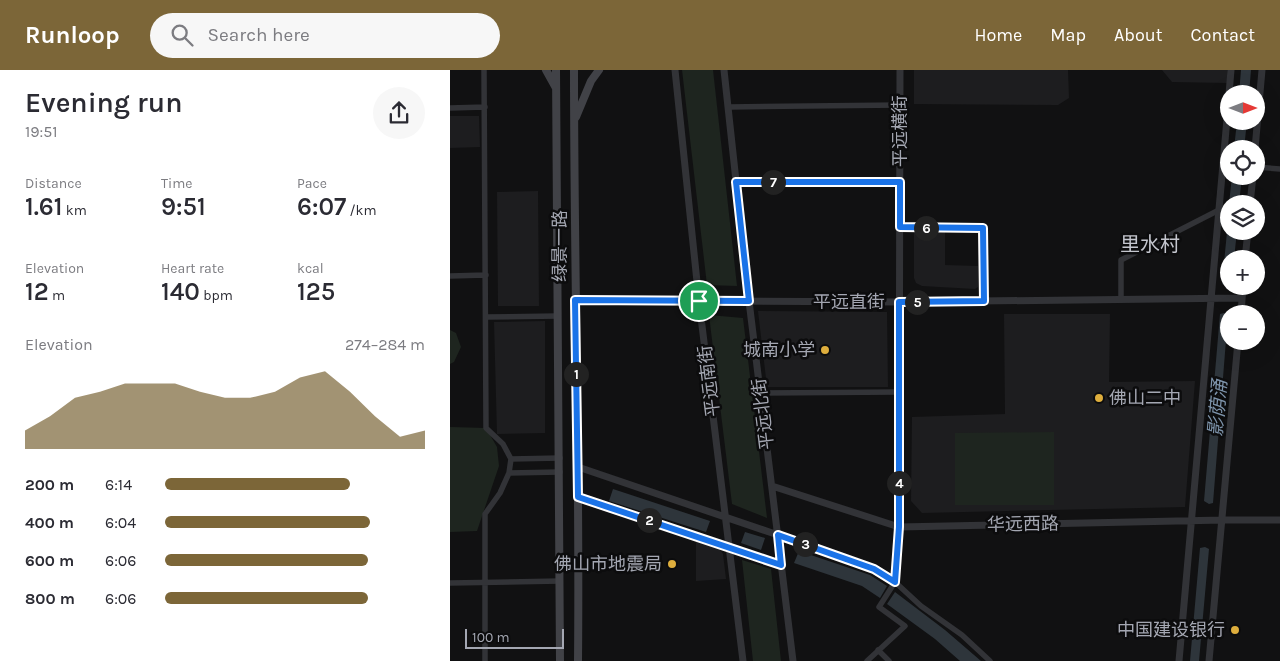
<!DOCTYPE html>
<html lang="en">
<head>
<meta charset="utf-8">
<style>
  :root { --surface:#fff; --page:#f7f7f7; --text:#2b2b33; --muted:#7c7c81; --accent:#7c6638 }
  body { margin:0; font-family:Karla,"Noto Sans SC",sans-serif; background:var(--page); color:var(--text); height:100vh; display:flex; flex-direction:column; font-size:19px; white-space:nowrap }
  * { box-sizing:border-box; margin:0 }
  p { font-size:16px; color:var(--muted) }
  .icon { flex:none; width:28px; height:28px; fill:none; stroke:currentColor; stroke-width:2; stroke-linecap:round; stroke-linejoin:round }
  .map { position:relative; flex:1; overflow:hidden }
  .side { display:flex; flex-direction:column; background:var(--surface); width:450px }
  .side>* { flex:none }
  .needle { width:32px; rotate:90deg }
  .buttons { position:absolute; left:770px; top:15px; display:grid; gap:10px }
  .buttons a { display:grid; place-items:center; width:45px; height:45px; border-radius:50%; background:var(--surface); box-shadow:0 5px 20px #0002; font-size:25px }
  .scale { position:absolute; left:15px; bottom:12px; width:99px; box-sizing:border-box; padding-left:5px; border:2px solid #a4a7b2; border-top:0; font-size:14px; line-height:18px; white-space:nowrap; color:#a4a7b2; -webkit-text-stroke:4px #0c0c0d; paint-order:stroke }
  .pin { position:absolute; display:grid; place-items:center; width:42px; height:42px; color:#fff; margin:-21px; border:2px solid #fff; border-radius:50%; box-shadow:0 1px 5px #0007 }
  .km { position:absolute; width:25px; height:25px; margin:-12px; border-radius:50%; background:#222; color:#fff; font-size:14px; line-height:25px; text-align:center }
  .round { display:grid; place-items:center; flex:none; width:52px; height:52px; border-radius:26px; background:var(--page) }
  .overview { display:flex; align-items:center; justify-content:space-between; height:85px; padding:0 25px }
  h1 { font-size:28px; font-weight:600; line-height:38px }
  .metrics { display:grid; grid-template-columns:repeat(3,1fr); gap:8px; height:85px; padding:5px 25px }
  .metrics div { display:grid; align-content:center }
  .metrics b { font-size:25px; font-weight:600 }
  .metrics small { font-size:14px; font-weight:400 }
  .metrics p { font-size:14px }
  .chart { height:140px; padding:10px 25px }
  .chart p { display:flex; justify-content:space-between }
  .chart svg { width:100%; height:90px; margin-top:5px; fill:var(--accent); opacity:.7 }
  ul { padding:0 25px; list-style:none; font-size:16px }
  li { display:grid; grid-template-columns:80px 60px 1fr; align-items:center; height:38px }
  li i { height:12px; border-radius:6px; background:var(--accent) }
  header { display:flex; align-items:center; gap:30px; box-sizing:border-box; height:70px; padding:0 25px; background:var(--accent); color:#fff }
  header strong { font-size:24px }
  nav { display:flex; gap:28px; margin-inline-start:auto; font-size:18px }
  .search { width:350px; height:45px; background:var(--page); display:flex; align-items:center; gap:12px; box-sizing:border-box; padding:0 18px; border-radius:28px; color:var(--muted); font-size:19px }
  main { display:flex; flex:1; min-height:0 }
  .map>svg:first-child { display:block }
  .built { fill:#1d1d1f }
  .green { fill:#1e251f }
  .water { fill:#2e353b }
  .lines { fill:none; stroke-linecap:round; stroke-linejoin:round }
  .minor { stroke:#323337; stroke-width:5.5 }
  .tertiary { stroke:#323337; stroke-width:7 }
  .secondary { stroke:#414247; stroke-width:8 }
  .route-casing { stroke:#fff; stroke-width:10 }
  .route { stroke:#1a73e8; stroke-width:6 }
  .poi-dot { fill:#deae3d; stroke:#0c0c0d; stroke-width:2 }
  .labels { text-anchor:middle; stroke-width:5; stroke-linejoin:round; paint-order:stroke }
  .street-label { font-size:18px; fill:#a4a7b2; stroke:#0c0c0d }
  .poi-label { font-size:18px; fill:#a4a7b2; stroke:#0c0c0d; text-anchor:end }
  .water-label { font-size:19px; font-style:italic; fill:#7d93aa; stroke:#0c0c0d }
  .quarter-label { font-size:20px; fill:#c4c6ce; stroke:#0c0c0d }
</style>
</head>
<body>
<header>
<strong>Runloop</strong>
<div class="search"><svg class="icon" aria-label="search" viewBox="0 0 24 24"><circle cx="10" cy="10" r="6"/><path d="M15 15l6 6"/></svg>Search here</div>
<nav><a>Home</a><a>Map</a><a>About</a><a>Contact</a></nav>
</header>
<main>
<section class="side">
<div class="overview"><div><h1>Evening run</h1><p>19:51</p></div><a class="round"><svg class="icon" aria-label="share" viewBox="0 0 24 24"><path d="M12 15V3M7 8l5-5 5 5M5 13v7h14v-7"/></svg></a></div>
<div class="metrics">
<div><p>Distance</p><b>1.61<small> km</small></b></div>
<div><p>Time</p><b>9:51</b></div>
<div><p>Pace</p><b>6:07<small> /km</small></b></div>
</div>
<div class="metrics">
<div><p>Elevation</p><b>12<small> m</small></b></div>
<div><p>Heart rate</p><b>140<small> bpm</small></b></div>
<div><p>kcal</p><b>125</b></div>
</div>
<div class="chart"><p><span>Elevation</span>274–284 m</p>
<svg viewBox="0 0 160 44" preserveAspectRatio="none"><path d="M0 44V35L10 28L20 19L30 16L40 12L50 12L60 12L70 16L80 19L90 19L100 16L110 9L120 6L130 16L140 28L150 38L160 35V44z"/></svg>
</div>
<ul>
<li><b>200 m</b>6:14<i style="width:71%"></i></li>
<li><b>400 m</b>6:04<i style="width:79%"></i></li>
<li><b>600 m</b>6:06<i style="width:78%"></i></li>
<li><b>800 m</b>6:06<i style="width:78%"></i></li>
</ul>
</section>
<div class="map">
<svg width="830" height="591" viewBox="0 0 830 591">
  <rect width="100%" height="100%" fill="#111112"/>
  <path class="built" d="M464,0H618L619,28L608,35L464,34Z
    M712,0H777V13L722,12Z
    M0,46H29L30,77L0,78Z
    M88,121L89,236H48L47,122Z
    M464,160H495V195L528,196V217L525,219L472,216L466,213L464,208Z
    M308,241L437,242L438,317H317Z
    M554,244H660L659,312L745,311L735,437L472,443L461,431L462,347L555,344Z
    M95,251V363L47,364L44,252Z
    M246,469L265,475L269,478L273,484L276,509L246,511Z"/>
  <path class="green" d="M232,0H263L287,216L257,215Z
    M259,245L293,248L317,448L282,434Z
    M0,260L6,263L11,277L4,292L0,294Z
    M0,357L36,358L47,377L49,396L27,461L0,462Z
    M604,362V435H505V363Z
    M292,490L321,499L331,591H303Z"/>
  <path class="water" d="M791,0H801L799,24H789Z
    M787,51H797L794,79H784Z
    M782,106H792L789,134H779Z
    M779,141V161H787L784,189H779V216L772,214Z
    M774,243L778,245L763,433L759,434L754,431L770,244Z
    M163,419L260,451L256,462L159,431Z
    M295,462L315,468L311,480L291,473Z
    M755,477L759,479L749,591H740L750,478Z
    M349,481L420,505L437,516L430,528L412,516L344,493Z
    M445,522L495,560L531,591H510L485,569L437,534Z"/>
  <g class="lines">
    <path class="minor" d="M34,0L36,358L53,374L61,389L59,403L50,423L35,444V591
      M279,37L450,35
      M0,38L35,37
      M806,97L830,99
      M287,112H450
      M450,157L533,158L534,231
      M0,206L36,205
      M671,230V190L769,140
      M36,247L108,246
      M310,323L449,322
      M61,389L110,388
      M59,403L110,402
      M0,513L110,511
      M428,580L439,591
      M417,591L455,556L429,537L445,512L471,536L512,565L540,591"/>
    <path class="tertiary" d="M225,0L249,231L293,591
      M274,0L299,231L343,591
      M779,24L781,0
      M805,79L812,0
      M800,134L803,106
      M795,189L798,161
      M125,230L449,232L792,228
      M791,244L793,216
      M128,397L328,465L424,499L445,512L449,457L450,0
      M322,416L449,457L773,450H830
      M128,427L331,495
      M729,591L779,26
      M759,591L788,271"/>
    <path class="secondary" d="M96,0L106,18
      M106,0L110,591
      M124,0C124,197 130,394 128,591
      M126,47L141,11L149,0"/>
  </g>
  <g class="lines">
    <g class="route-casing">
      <path id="route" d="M286,112H450V157L533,158L534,231L449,232V457L445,512L424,499L328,465L331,495L128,427L125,230L299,231Z"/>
    </g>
    <use href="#route" class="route"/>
  </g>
  <g class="poi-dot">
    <circle cx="375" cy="280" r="5"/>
    <circle cx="649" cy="328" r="5"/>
    <circle cx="222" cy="494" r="5"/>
    <circle cx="785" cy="560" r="5"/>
  </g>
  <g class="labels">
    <g class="street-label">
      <text transform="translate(450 61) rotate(-90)" y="6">平远横街</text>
      <text transform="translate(110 176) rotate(-90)" y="6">绿景一路</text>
      <text x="399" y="238">平远直街</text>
      <text transform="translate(259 311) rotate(-97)" y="6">平远南街</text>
      <text transform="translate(313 344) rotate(-97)" y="6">平远北街</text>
      <text transform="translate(573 454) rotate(-1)" y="6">华远西路</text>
    </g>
    <g class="poi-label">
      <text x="365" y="286">城南小学</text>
      <text x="659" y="334" text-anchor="start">佛山二中</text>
      <text x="212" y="500">佛山市地震局</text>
      <text x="775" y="566">中国建设银行</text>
    </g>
    <g class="water-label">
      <text transform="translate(767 338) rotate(-85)" y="7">影荫涌</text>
    </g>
    <g class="quarter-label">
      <text x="700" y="181">里水村</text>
    </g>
  </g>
</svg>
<div class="buttons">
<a><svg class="needle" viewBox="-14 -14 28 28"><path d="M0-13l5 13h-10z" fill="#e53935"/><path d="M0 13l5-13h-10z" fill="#7c7c81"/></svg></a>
<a><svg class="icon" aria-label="locate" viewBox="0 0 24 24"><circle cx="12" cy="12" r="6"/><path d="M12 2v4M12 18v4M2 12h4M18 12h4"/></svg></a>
<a><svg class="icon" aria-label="layers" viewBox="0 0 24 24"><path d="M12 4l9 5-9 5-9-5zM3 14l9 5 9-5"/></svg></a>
<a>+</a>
<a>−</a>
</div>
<div class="scale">100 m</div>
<div class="pin" style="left:249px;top:231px;background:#1e9e55"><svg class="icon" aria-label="arrive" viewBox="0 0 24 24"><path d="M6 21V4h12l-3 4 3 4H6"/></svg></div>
<b class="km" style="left:126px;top:304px">1</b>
<b class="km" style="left:199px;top:450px">2</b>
<b class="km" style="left:355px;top:474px">3</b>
<b class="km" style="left:449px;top:413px">4</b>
<b class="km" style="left:467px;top:232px">5</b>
<b class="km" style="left:476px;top:158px">6</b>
<b class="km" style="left:323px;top:112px">7</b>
</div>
</main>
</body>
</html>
